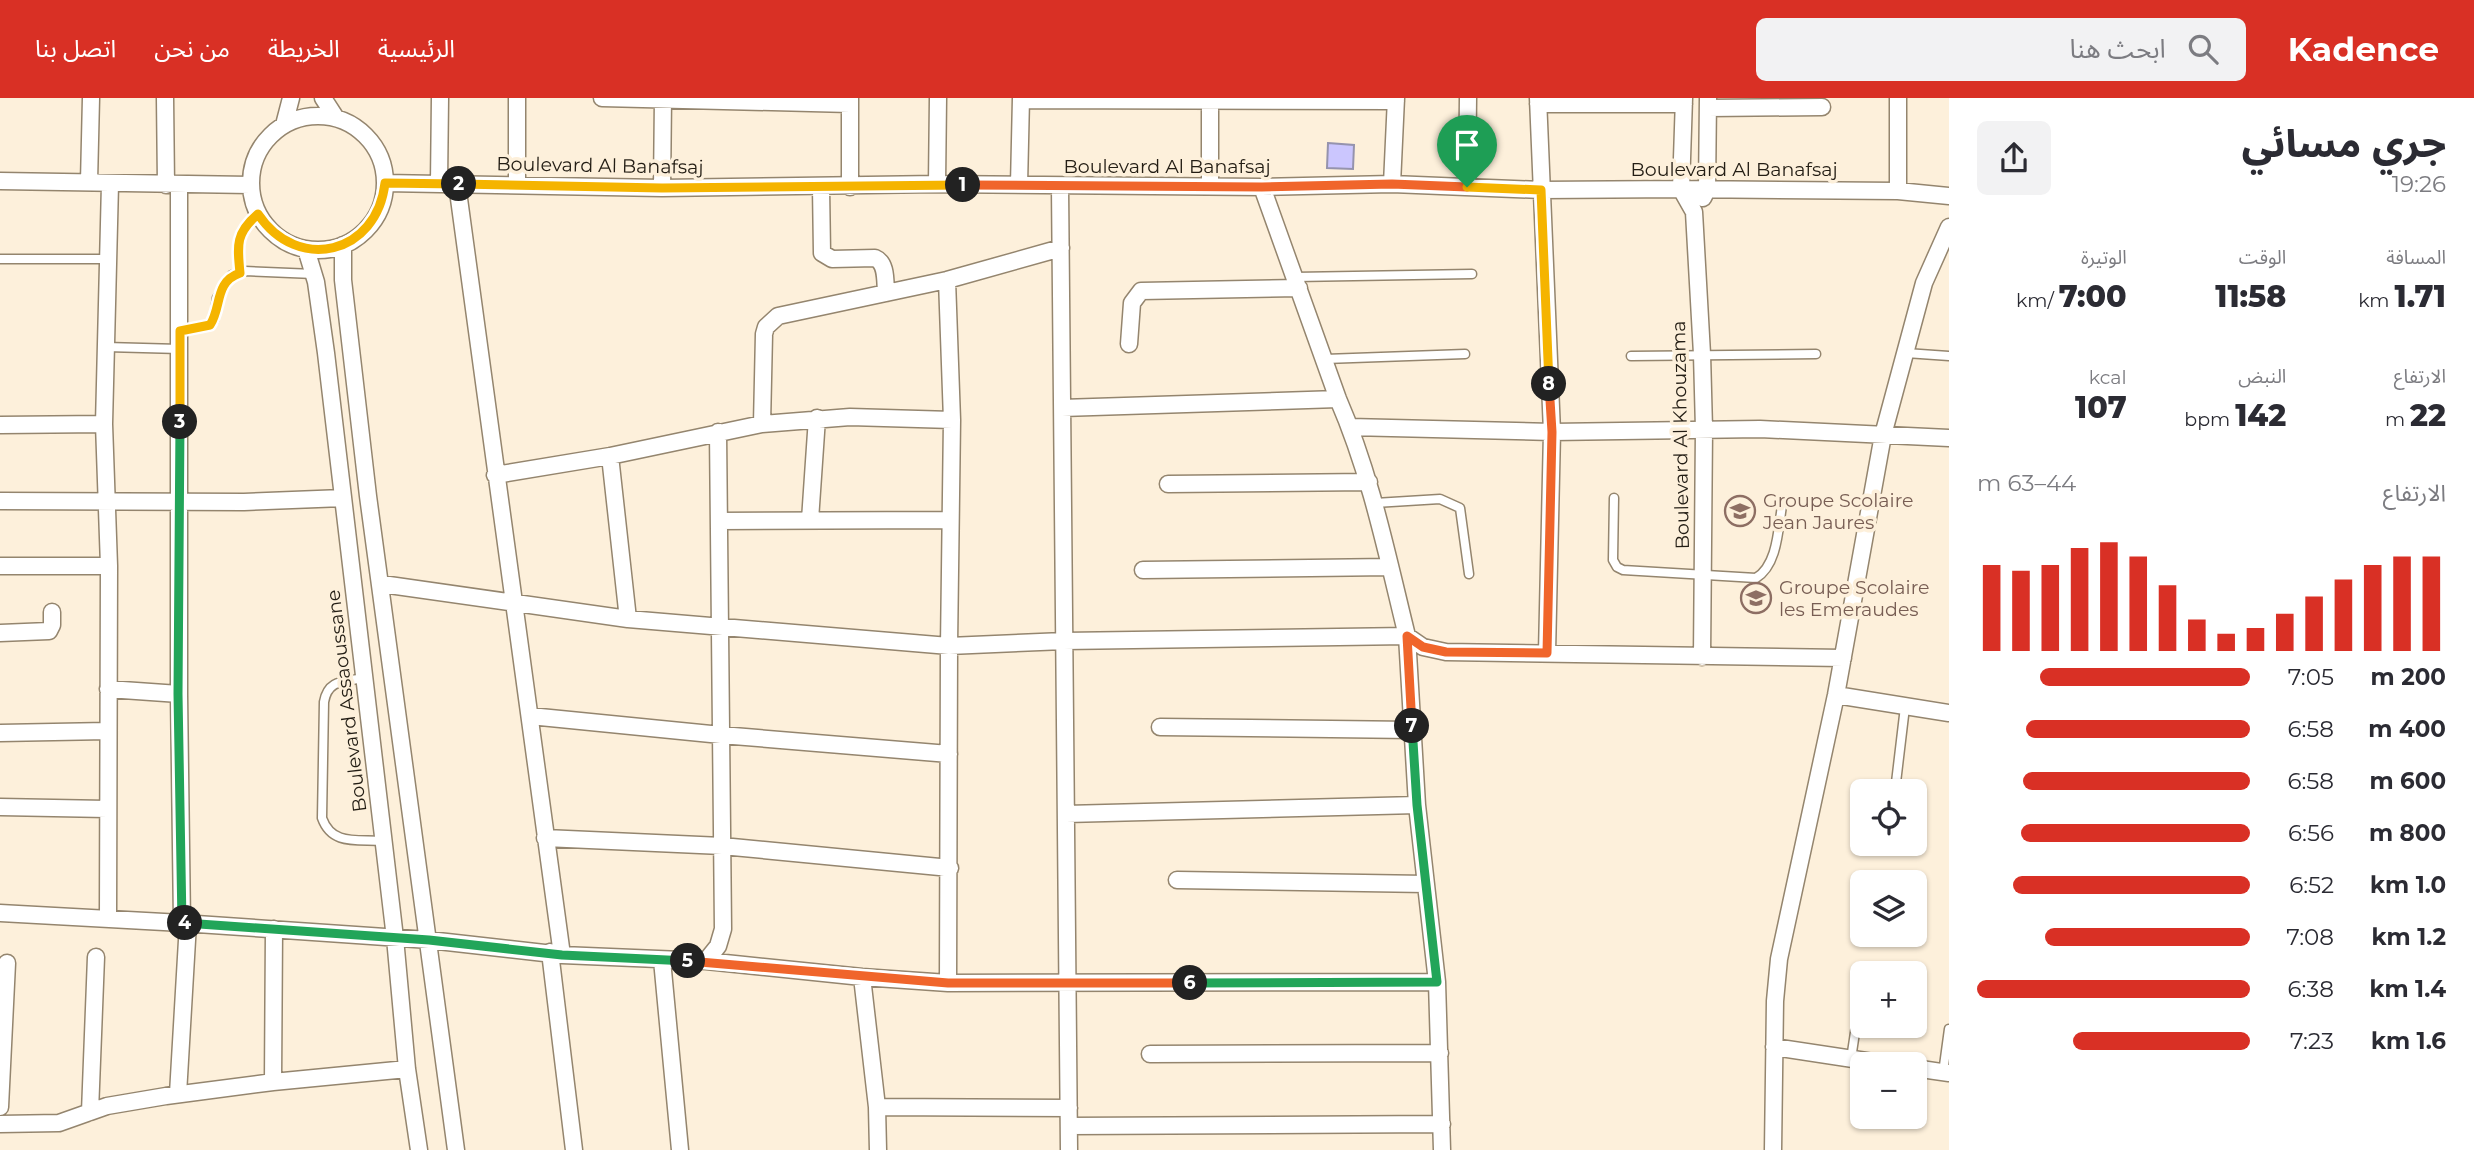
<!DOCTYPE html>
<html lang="ar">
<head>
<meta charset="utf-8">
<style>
  :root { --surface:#fff; --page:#f2f2f3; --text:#2b2b33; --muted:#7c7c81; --accent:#d93025 }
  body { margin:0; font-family:Montserrat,"Noto Sans Arabic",sans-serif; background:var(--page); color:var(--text); direction:rtl; height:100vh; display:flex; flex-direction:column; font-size:26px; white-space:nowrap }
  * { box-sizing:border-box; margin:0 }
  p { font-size:23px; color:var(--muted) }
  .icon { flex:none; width:38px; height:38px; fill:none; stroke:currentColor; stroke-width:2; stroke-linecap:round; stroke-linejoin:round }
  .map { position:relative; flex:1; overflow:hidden; direction:ltr }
  .side { display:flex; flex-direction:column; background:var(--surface); width:525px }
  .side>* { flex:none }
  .buttons { position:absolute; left:1850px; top:681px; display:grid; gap:14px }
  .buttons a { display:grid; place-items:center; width:77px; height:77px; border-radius:10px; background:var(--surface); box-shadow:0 2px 5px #0004; font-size:35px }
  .pin { position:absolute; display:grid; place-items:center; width:60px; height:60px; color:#fff; margin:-72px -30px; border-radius:50% 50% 50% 0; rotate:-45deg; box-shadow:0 0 7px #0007 }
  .pin .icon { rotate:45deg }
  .km { position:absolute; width:35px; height:35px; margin:-18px; border-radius:50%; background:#222; color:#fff; font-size:19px; line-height:35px; text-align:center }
  .round { display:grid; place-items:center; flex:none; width:74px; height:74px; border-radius:10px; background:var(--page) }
  .headline { display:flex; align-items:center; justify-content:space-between; height:119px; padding:0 28px }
  h1 { font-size:38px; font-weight:800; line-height:52px }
  .figures { display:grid; grid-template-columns:repeat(3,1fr); gap:10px; height:119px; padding:7px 28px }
  .figures div { display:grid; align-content:center }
  .figures b { font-size:30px; font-weight:800 }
  .figures small { font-size:19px; font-weight:400 }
  .figures p { font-size:19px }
  .chart { height:196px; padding:14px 28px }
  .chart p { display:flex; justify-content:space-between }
  .chart svg { width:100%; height:126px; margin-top:7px; stroke:var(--accent); stroke-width:6 }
  ul { padding:0 28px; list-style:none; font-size:23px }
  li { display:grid; grid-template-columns:112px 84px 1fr; align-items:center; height:52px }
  li i { height:18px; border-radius:9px; background:var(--accent) }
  header { display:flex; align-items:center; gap:42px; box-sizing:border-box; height:98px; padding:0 35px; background:var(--accent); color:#fff }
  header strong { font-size:33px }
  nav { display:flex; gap:38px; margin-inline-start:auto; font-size:24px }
  .search { width:490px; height:63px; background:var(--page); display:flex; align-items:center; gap:18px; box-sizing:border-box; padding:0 24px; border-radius:10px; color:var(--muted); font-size:26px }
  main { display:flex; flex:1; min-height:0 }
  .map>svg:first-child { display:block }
  .building { fill:#cbc6fe; stroke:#9593ad; stroke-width:2 }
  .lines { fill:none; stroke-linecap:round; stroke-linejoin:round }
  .service-casing { stroke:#94856e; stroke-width:11 }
  .minor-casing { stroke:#94856e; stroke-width:19 }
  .service { stroke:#fff; stroke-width:8 }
  .minor { stroke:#fff; stroke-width:16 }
  .split-1-casing { stroke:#fff; stroke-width:14 }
  .split-2-casing { stroke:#fff; stroke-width:14 }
  .split-3-casing { stroke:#fff; stroke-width:14 }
  .split-4-casing { stroke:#fff; stroke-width:14 }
  .split-5-casing { stroke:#fff; stroke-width:14 }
  .split-6-casing { stroke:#fff; stroke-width:14 }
  .split-7-casing { stroke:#fff; stroke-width:14 }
  .split-8-casing { stroke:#fff; stroke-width:14 }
  .split-9-casing { stroke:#fff; stroke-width:14 }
  .split-1 { stroke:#f0652b; stroke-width:9 }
  .split-2 { stroke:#f5b400; stroke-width:9 }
  .split-3 { stroke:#f5b400; stroke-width:9 }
  .split-4 { stroke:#22a559; stroke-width:9 }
  .split-5 { stroke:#22a559; stroke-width:9 }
  .split-6 { stroke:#f0652b; stroke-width:9 }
  .split-7 { stroke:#22a559; stroke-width:9 }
  .split-8 { stroke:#f0652b; stroke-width:9 }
  .split-9 { stroke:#f5b400; stroke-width:9 }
  .labels { text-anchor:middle; stroke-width:7; stroke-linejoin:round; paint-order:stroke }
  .street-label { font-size:19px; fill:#231d14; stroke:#fdf0db }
  .education-label { font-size:19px; fill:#785e54; stroke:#fdf0db; text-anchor:start }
</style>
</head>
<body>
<header>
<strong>Kadence</strong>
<div class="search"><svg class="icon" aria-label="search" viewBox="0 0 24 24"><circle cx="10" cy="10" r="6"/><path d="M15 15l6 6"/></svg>ابحث هنا</div>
<nav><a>الرئيسية</a><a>الخريطة</a><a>من نحن</a><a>اتصل بنا</a></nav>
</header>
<main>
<section class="side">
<div class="headline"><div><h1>جري مسائي</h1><p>19:26</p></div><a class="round"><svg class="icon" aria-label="share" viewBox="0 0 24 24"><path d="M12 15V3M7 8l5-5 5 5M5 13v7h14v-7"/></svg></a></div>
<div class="figures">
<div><p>المسافة</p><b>1.71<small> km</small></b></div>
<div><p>الوقت</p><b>11:58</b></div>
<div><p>الوتيرة</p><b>7:00<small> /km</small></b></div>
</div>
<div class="figures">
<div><p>الارتفاع</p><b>22<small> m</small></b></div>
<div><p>النبض</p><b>142<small> bpm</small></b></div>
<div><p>kcal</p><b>107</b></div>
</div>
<div class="chart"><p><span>الارتفاع</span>44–63 m</p>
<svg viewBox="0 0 160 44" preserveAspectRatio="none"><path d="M5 44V14M15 44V16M25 44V14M35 44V8M45 44V6M55 44V11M65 44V21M75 44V33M85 44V38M95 44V36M105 44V31M115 44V25M125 44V19M135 44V14M145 44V11M155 44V11"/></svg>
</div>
<ul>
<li><b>200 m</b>7:05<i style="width:77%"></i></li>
<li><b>400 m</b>6:58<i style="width:82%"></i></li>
<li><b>600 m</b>6:58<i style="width:83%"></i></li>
<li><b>800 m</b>6:56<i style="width:84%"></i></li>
<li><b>1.0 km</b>6:52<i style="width:87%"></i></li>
<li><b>1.2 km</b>7:08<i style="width:75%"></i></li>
<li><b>1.4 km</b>6:38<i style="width:100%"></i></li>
<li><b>1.6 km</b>7:23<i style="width:65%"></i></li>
</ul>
</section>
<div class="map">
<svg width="1949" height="1052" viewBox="0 0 1949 1052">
  <rect width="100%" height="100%" fill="#fdf0db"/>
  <path class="building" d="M1328,45L1354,47L1353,71L1327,70Z"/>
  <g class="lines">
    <g class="service-casing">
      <path id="service" d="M0,161H108
        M240,175C237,146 236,135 258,116
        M1295,179L1472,176
        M180,233L210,227L214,222L217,200L232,177L245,173L314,176
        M106,249L180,251
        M1906,255L1949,258
        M1631,258L1816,256
        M1325,261L1465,256
        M1614,400L1613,462L1617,469L1623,472L1756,480C1779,466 1778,427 1783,402
        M1375,405L1440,401L1460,410L1469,476
        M364,580C344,584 328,581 324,604L322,720C332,748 357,741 383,743
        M1895,693L1905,609
        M1851,961L1862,888
        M1943,975L1949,931"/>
    </g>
    <g class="minor-casing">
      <path id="minor" d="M165,0L166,87
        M323,0L336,20
        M517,0V86
        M602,0L850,6
        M1210,0V88
        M1538,0L1552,334L1547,555
        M1684,0L1681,91L1694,114L1702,256L1704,331L1702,559
        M1021,2L1396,3
        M1538,6H1684
        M1708,10L1822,9
        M251 85a67 67 0 1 1 134 0a67 67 0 1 1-134 0Z
        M284,27L291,0
        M0,83L250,87
        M89,84L91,0
        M385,85L662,90L937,86L1262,89L1392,86L1541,92L1681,91L1898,93L1949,98
        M439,85L440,0
        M457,86L562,857
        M937,86L938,0
        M1392,86L1396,0
        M179,87V596L182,825
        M1019,87L1021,0
        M821,89L822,155L832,161L875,160C887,165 885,183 886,195
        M850,89V0
        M1060,89L1069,1052
        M1262,89L1338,301C1371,377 1387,457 1407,538L1423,549L1446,554L1843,560
        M1467,89L1468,0
        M662,90L663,0
        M1898,93V0
        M1703,100L1707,92L1708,0
        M343,147V182L368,398L456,1052
        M306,151L316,184L326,255L395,840L407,971L419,1052
        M947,182L952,322L949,548L948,885
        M1129,246L1132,205L1141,193L1299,190
        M1062,310L1338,301
        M762,326L764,236L766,229L778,218L947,182L1061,150
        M0,327L104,326
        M1350,329L1552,334L1760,331L1949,340
        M610,358L628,521
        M495,377L610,358L762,326L850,319L952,322
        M1168,386L1369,384
        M0,403L244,404L343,400
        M810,422L817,320
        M719,423L950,422
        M0,468H109
        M1143,472L1390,469
        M382,486L628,521L949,548L1064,543L1407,538L1417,707L1437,884L1442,1052
        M0,535L49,533L52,527V514
        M108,591L179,596
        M1836,597L1949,615
        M530,618L721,637L949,656
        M1160,629L1412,632
        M0,635L107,633
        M0,709L107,711
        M1066,716L1417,707
        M545,740L722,748L950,770
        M1177,782L1426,786
        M0,815L182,825L429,842L562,857L706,863L862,879L948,885L1437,884
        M108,821L109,468L104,326L110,86
        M550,854L574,1052
        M662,862L680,1052
        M706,863L718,848L723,831L718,334
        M862,879L877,1009L878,1052
        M1774,949L1886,966
        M1150,956L1440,955
        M1914,970L1949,975
        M273,984L274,831
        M178,996L188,825
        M0,1009L7,865
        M877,1009L1069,1010
        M90,1014L96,859
        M0,1026L59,1025L107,1008L166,998L273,984L407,971
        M1069,1028L1442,1026
        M1773,1052L1775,903L1779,861L1836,597L1883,337L1924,185L1949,129"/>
    </g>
    <use href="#service" class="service"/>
    <use href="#minor" class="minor"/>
  </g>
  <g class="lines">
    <g class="split-1-casing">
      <path id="split-1" d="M963,87L1262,89L1392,86L1467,89"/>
    </g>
    <g class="split-2-casing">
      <path id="split-2" d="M459,86L662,90L963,87"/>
    </g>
    <g class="split-3-casing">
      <path id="split-3" d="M180,324V233L210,227C222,209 214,184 240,175C237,146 236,135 258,116C298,176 377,156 385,85L459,86"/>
    </g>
    <g class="split-4-casing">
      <path id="split-4" d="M180,324L178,596L182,825H185"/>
    </g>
    <g class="split-5-casing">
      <path id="split-5" d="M185,825L429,842L562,857L688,863"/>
    </g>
    <g class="split-6-casing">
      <path id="split-6" d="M688,863L948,885H1190"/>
    </g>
    <g class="split-7-casing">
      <path id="split-7" d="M1190,885L1437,884L1417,707L1412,628"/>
    </g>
    <g class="split-8-casing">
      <path id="split-8" d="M1412,628L1407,538L1423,549L1446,554L1547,555L1552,334L1549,286"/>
    </g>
    <g class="split-9-casing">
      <path id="split-9" d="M1467,89L1541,92L1549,286"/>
    </g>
    <use href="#split-1" class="split-1"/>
    <use href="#split-2" class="split-2"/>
    <use href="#split-3" class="split-3"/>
    <use href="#split-4" class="split-4"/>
    <use href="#split-5" class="split-5"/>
    <use href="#split-6" class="split-6"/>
    <use href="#split-7" class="split-7"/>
    <use href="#split-8" class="split-8"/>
    <use href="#split-9" class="split-9"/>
  </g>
  <defs>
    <g id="school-ring" transform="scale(1.575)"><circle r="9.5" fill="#fdf0db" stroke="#8d6e63" stroke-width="1.5"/><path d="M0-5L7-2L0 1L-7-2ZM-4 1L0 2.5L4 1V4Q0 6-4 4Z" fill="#8d6e63"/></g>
  </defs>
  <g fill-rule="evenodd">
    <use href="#school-ring" x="1740" y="413"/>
    <use href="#school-ring" x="1756" y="500"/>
  </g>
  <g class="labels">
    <g class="street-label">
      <text transform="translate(600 67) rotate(1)" y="7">Boulevard Al Banafsaj</text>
      <text x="1167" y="75">Boulevard Al Banafsaj</text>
      <text x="1734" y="78">Boulevard Al Banafsaj</text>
      <text transform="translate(1680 337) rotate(-91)" y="7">Boulevard Al Khouzama</text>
      <text transform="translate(346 603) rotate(-97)" y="7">Boulevard Assaoussane</text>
    </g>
    <g class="education-label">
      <text x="1763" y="409">Groupe Scolaire<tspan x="1763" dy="22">Jean Jaures</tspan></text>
      <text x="1779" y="496">Groupe Scolaire<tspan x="1779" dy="22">les Emeraudes</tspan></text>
    </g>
  </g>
</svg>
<div class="buttons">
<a><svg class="icon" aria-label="locate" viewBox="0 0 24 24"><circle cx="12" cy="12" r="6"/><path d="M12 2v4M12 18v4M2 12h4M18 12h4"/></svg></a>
<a><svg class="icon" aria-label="layers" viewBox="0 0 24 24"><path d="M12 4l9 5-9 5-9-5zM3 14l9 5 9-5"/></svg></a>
<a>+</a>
<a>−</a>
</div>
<div class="pin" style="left:1467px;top:89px;background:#1e9e55"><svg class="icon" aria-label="arrive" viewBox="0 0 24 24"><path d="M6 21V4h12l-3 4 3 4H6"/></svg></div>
<b class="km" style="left:963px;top:87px">1</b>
<b class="km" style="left:459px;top:86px">2</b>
<b class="km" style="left:180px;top:324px">3</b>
<b class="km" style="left:185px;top:825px">4</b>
<b class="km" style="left:688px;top:863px">5</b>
<b class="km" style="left:1190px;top:885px">6</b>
<b class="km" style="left:1412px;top:628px">7</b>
<b class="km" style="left:1549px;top:286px">8</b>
</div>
</main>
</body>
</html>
